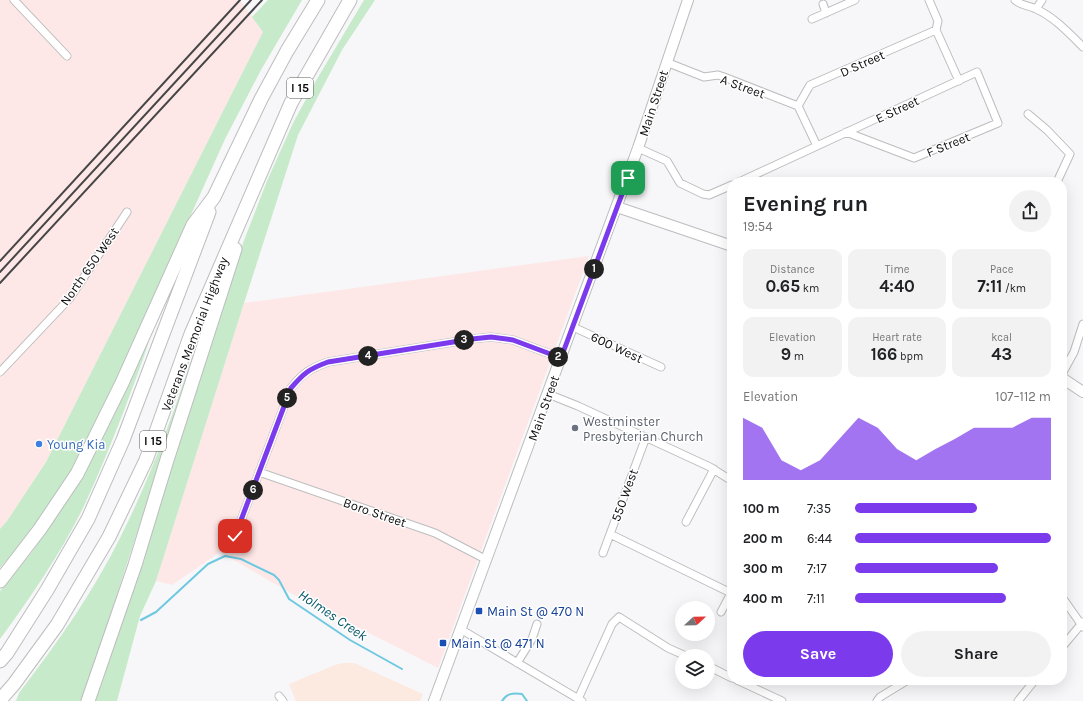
<!DOCTYPE html>
<html lang="en">
<head>
<meta charset="utf-8">
<style>
  :root { --surface:#fff; --page:#f2f2f2; --text:#202124; --muted:#757577; --accent:#7c3aed }
  body { margin:0; font-family:Karla,sans-serif; background:var(--page); color:var(--text); height:100vh; display:flex; flex-direction:column; font-size:15px; white-space:nowrap }
  * { box-sizing:border-box; margin:0 }
  p { font-size:13px; color:var(--muted) }
  .icon { flex:none; width:22px; height:22px; fill:none; stroke:currentColor; stroke-width:2; stroke-linecap:round; stroke-linejoin:round }
  .map { position:relative; flex:1; overflow:hidden }
  .drawer { position:absolute; left:727px; top:177px; width:340px; height:508px; display:flex; flex-direction:column; background:var(--surface); border-radius:16px; box-shadow:0 4px 16px #0002 }
  .drawer>* { flex:none }
  .needle { width:26px; rotate:68deg }
  .tools { position:absolute; left:675px; top:601px; display:grid; gap:8px }
  .tools a { display:grid; place-items:center; width:40px; height:40px; border-radius:50%; background:var(--surface); box-shadow:0 4px 16px #0002; font-size:20px }
  .pin { position:absolute; display:grid; place-items:center; width:34px; height:34px; color:#fff; margin:-17px; border-radius:8px; box-shadow:0 2px 6px #0006 }
  .km { position:absolute; width:20px; height:20px; margin:-10px; border-radius:50%; background:#222; color:#fff; font-size:11px; line-height:20px; text-align:center }
  .round { display:grid; place-items:center; flex:none; width:42px; height:42px; border-radius:21px; background:var(--page) }
  .overview { display:flex; align-items:center; justify-content:space-between; height:68px; padding:0 16px }
  h1 { font-size:22px; font-weight:700; line-height:30px }
  .stats { display:grid; grid-template-columns:repeat(3,1fr); gap:6px; height:68px; padding:4px 16px }
  .stats div { display:grid; align-content:center; border-radius:10px; background:var(--page); text-align:center }
  .stats b { font-size:17px; font-weight:700 }
  .stats small { font-size:11px; font-weight:400 }
  .stats p { font-size:11px }
  .chart { height:112px; padding:8px 16px }
  .chart p { display:flex; justify-content:space-between }
  .chart svg { width:100%; height:72px; margin-top:4px; fill:var(--accent); opacity:.7 }
  .button { display:flex; gap:8px; margin-top:auto; padding:8px 16px }
  .button a { flex:1; height:46px; border-radius:24px; background:var(--accent); color:#fff; font-size:16px; font-weight:700; line-height:46px; text-align:center }
  .button a+a { background:var(--page); color:var(--text) }
  ul { padding:0 16px; list-style:none; font-size:13px }
  li { display:grid; grid-template-columns:64px 48px 1fr; align-items:center; height:30px }
  li i { height:10px; border-radius:5px; background:var(--accent) }
  .map>svg:first-child { display:block }
  .commercial { fill:#fce9e0 }
  .industrial { fill:#fee8e7 }
  .green { fill:#c7eaca }
  .lines { fill:none; stroke-linecap:round; stroke-linejoin:round }
  .stream { stroke:#6ec9e0; stroke-width:2 }
  .street-casing { stroke:#bcbdbe; stroke-width:9 }
  .secondary-casing { stroke:#bcbdbe; stroke-width:12 }
  .highway-casing { stroke:#bcbdbe; stroke-width:15 }
  .street { stroke:#fff; stroke-width:7 }
  .secondary { stroke:#fff; stroke-width:10 }
  .highway { stroke:#fff; stroke-width:13 }
  .rail { stroke:#464647; stroke-width:2 }
  .route-casing { stroke:#fff; stroke-width:8 }
  .route { stroke:#7c3aed; stroke-width:5 }
  .worship-dot { fill:#6b7280; stroke:#fff; stroke-width:1.5 }
  .shop-dot { fill:#3f7fe0; stroke:#fff; stroke-width:1.5 }
  .transit-dot { fill:#1a4fb4; stroke:#fff; stroke-width:1.5 }
  .labels { text-anchor:middle; stroke-width:3; stroke-linejoin:round; paint-order:stroke }
  .shield { fill:#fff; stroke:#565656; stroke-width:1 }
  .shield-label { font-size:12px; font-weight:bold; fill:#0e0e0e }
  .street-label { font-size:13px; fill:#0e0e0e; stroke:#fff }
  .worship-label { font-size:13px; fill:#5b616d; stroke:#fff; text-anchor:start }
  .shop-label { font-size:13px; fill:#366cbe; stroke:#fff; text-anchor:start }
  .transit-label { font-size:13px; fill:#164399; stroke:#fff; text-anchor:start }
  .water-label { font-size:14px; font-style:italic; fill:#035767; stroke:#fff }
</style>
</head>
<body>
<div class="map">
<svg width="1083" height="701" viewBox="0 0 1083 701">
  <rect width="100%" height="100%" fill="#f7f7f9"/>
  <path class="commercial" d="M343,663H354L423,694L420,701H296L289,684L335,665Z"/>
  <path class="industrial" d="M0,0H240L263,32L46,462L7,521L0,529Z
    M589,256L438,668L294,595L220,552L172,585L156,581L244,303Z"/>
  <path class="green" d="M268,0H302L261,70L225,139L120,373L69,475L32,531L0,568V529L7,521L46,462L263,32L252,17Z
    M364,0H375L342,50L298,135L244,303L156,581L140,616L117,701H95L181,439L243,243L267,181L293,123L317,79Z
    M151,334C144,359 134,383 125,408C112,441 99,474 84,506C61,553 31,597 0,639V591L32,552L61,509Z
    M196,350L111,613L81,701H16L19,693C57,643 93,593 121,536C150,478 172,418 192,357Z"/>
  <g class="lines">
    <path class="stream" d="M141,620L156,612L208,564L225,556L241,559L274,575L279,580L289,599L350,640L402,669
      M502,701C507,693 513,693 522,694L527,701"/>
    <g class="street-casing">
      <path id="street" d="M14,0L67,56
        M929,0L938,21L936,30
        M1015,0C1021,6 1029,5 1036,9C1054,17 1069,33 1083,47
        M823,4L826,13
        M1036,9L1042,0
        M812,19L855,0
        M936,30L959,81
        M666,62L704,77L718,75L724,77L798,106
        M798,106L810,85L936,30
        M798,106L817,146
        M1028,114L1047,130L1070,154L1057,182
        M638,148L667,161L680,183L703,194L709,195L732,185
        M739,182C818,145 898,109 977,72L998,123L914,158L846,132
        M573,327L661,367
        M0,372L70,298L127,212
        M1062,374L1074,352L1083,324
        M548,394L578,406L710,467L732,481
        M259,472L435,533L487,560
        M686,522L714,469
        M610,534L731,593
        M235,536L291,388C303,373 309,369 328,362L472,339L491,337L513,340L561,358
        M603,553L646,437
        M1062,597L1083,627
        M721,612L732,591
        M462,630L582,701
        M1062,647L1083,622
        M517,663L532,639L537,624
        M708,666L732,678
        M737,680L782,701
        M279,696L283,701
        M578,699L612,624L619,617L668,648L686,656
        M877,701L880,697L908,680
        M1018,701L1035,680"/>
    </g>
    <g class="secondary-casing">
      <path id="secondary" d="M617,207L732,246
        M1062,378L1083,392
        M434,701L638,148L688,0"/>
    </g>
    <g class="highway-casing">
      <path id="highway" d="M0,581L40,529L77,474L122,383L193,225L214,197L261,99L287,51L318,0
        M0,661L7,653L47,590L88,519L123,440L209,212
        M0,700L14,684L57,625L109,537L146,460L191,334L291,103L350,0
        M88,701L135,565L166,463L235,249"/>
    </g>
    <use href="#street" class="street"/>
    <use href="#secondary" class="secondary"/>
    <use href="#highway" class="highway"/>
    <path class="rail" d="M0,261L240,0
      M0,272L251,0
      M0,283L262,0"/>
  </g>
  <g class="lines">
    <g class="route-casing">
      <path id="route" d="M235,536L291,388C304,373 309,369 328,362L472,339L491,337L513,340L561,358L628,178"/>
    </g>
    <use href="#route" class="route"/>
  </g>
  <circle class="worship-dot" cx="575" cy="428" r="4"/>
  <circle class="shop-dot" cx="39" cy="444" r="4"/>
  <g class="transit-dot">
    <rect x="475" y="607" width="8" height="8" rx="2"/>
    <rect x="439" y="639" width="8" height="8" rx="2"/>
  </g>
  <g class="labels">
    <g class="shield">
      <rect x="287" y="78" width="26" height="20" rx="3"/>
      <rect x="140" y="431" width="26" height="20" rx="3"/>
    </g>
    <g class="shield-label">
      <text x="300" y="92">I 15</text>
      <text x="153" y="445">I 15</text>
    </g>
    <g class="street-label">
      <text transform="translate(862 63) rotate(-24)" y="5">D Street</text>
      <text transform="translate(743 86) rotate(20)" y="5">A Street</text>
      <text transform="translate(653 103) rotate(-72)" y="5">Main Street</text>
      <text transform="translate(897 109) rotate(-25)" y="5">E Street</text>
      <text transform="translate(948 144) rotate(-22)" y="5">F Street</text>
      <text transform="translate(89 266) rotate(-55)" y="5">North 650 West</text>
      <text transform="translate(194 334) rotate(-69)" y="5">Veterans Memorial Highway</text>
      <text transform="translate(617 347) rotate(25)" y="5">600 West</text>
      <text transform="translate(543 408) rotate(-70)" y="5">Main Street</text>
      <text transform="translate(624 495) rotate(-70)" y="5">550 West</text>
      <text transform="translate(375 512) rotate(19)" y="5">Boro Street</text>
    </g>
    <g class="worship-label">
      <text x="583" y="426">Westminster<tspan x="583" dy="15">Presbyterian Church</tspan></text>
    </g>
    <g class="shop-label">
      <text x="47" y="449">Young Kia</text>
    </g>
    <g class="transit-label">
      <text x="487" y="616">Main St @ 470 N</text>
      <text x="451" y="648">Main St @ 471 N</text>
    </g>
    <g class="water-label">
      <text transform="translate(333 615) rotate(34)" y="5">Holmes Creek</text>
    </g>
  </g>
</svg>
<div class="tools">
<a><svg class="needle" viewBox="-14 -14 28 28"><path d="M0-13l5 13h-10z" fill="#e53935"/><path d="M0 13l5-13h-10z" fill="#757577"/></svg></a>
<a><svg class="icon" aria-label="layers" viewBox="0 0 24 24"><path d="M12 4l9 5-9 5-9-5zM3 14l9 5 9-5"/></svg></a>
</div>
<div class="pin" style="left:628px;top:178px;background:#1e9e55"><svg class="icon" aria-label="arrive" viewBox="0 0 24 24"><path d="M6 21V4h12l-3 4 3 4H6"/></svg></div>
<div class="pin" style="left:235px;top:536px;background:#d93025"><svg class="icon" aria-label="check" viewBox="0 0 24 24"><path d="M5 12l5 5 9-10"/></svg></div>
<b class="km" style="left:594px;top:269px">1</b>
<b class="km" style="left:558px;top:357px">2</b>
<b class="km" style="left:464px;top:340px">3</b>
<b class="km" style="left:368px;top:356px">4</b>
<b class="km" style="left:287px;top:398px">5</b>
<b class="km" style="left:253px;top:490px">6</b>
<section class="drawer">
<div class="overview"><div><h1>Evening run</h1><p>19:54</p></div><a class="round"><svg class="icon" aria-label="share" viewBox="0 0 24 24"><path d="M12 15V3M7 8l5-5 5 5M5 13v7h14v-7"/></svg></a></div>
<div class="stats">
<div><p>Distance</p><b>0.65<small> km</small></b></div>
<div><p>Time</p><b>4:40</b></div>
<div><p>Pace</p><b>7:11<small> /km</small></b></div>
</div>
<div class="stats">
<div><p>Elevation</p><b>9<small> m</small></b></div>
<div><p>Heart rate</p><b>166<small> bpm</small></b></div>
<div><p>kcal</p><b>43</b></div>
</div>
<div class="chart"><p><span>Elevation</span>107–112 m</p>
<svg viewBox="0 0 160 44" preserveAspectRatio="none"><path d="M0 44V6L10 12L20 32L30 38L40 32L50 19L60 6L70 12L80 25L90 32L100 25L110 19L120 12L130 12L140 12L150 6L160 6V44z"/></svg>
</div>
<ul>
<li><b>100 m</b>7:35<i style="width:62%"></i></li>
<li><b>200 m</b>6:44<i style="width:100%"></i></li>
<li><b>300 m</b>7:17<i style="width:73%"></i></li>
<li><b>400 m</b>7:11<i style="width:77%"></i></li>
</ul>
<div class="button"><a>Save</a><a>Share</a></div>
</section>
</div>
</body>
</html>
